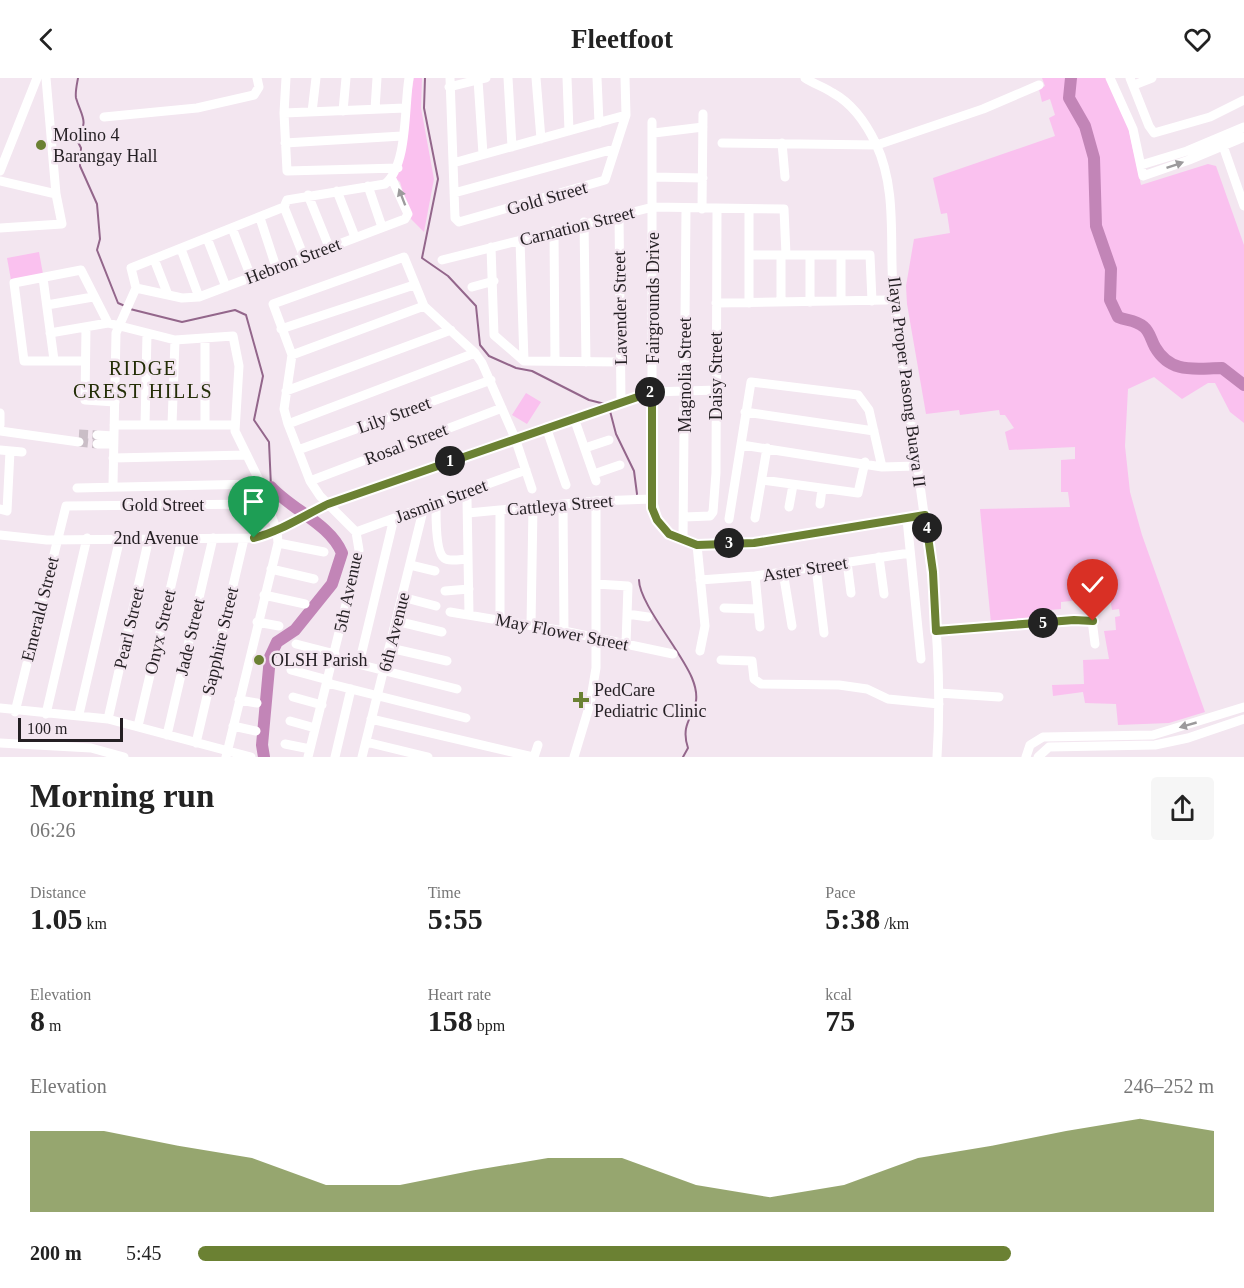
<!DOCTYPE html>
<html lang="en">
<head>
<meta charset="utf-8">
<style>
  :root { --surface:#fff; --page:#f6f6f6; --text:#222; --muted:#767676; --accent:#6b8133 }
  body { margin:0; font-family:Georgia,serif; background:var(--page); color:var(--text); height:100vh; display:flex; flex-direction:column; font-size:22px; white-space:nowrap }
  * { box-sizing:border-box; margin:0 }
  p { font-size:20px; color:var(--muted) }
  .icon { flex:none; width:33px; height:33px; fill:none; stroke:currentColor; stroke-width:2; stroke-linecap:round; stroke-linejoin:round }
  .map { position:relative; height:679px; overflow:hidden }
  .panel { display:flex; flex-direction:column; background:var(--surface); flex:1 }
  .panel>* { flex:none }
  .scale { position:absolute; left:18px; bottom:15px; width:105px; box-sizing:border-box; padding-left:6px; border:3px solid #241f23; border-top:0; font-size:16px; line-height:21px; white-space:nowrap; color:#241f23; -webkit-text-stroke:4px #f3e6f0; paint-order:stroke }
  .pin { position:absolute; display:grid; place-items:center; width:51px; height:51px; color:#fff; margin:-62px -26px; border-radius:50% 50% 50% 0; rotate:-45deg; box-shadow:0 0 6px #0007 }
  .pin .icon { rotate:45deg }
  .km { position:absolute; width:30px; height:30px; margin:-15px; border-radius:50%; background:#222; color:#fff; font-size:16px; line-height:30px; text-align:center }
  .round { display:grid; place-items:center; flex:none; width:63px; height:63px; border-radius:6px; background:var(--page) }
  .overview { display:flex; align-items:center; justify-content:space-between; height:102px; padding:0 30px }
  h1 { font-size:33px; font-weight:700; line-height:45px }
  .stats { display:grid; grid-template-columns:repeat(3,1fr); gap:9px; height:102px; padding:6px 30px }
  .stats div { display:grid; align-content:center }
  .stats b { font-size:30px; font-weight:700 }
  .stats small { font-size:16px; font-weight:400 }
  .stats p { font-size:16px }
  .chart { height:168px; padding:12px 30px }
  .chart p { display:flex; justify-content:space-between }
  .chart svg { width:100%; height:108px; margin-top:6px; fill:var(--accent); opacity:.7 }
  ul { padding:0 30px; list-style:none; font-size:20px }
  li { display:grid; grid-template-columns:96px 72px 1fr; align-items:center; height:45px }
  li i { height:15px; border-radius:8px; background:var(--accent) }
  header { display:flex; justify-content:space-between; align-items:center; height:78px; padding:0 30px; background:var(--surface); font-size:27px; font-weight:700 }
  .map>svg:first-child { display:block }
  .green { fill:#fac1ef }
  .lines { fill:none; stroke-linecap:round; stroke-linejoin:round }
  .stream { stroke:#93668b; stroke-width:2 }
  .river { stroke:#c285b7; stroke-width:12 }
  .minor-tunnel { stroke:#cabec7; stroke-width:9; stroke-dasharray:9 4.5; stroke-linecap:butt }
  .minor { stroke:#fff; stroke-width:9 }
  .oneway { fill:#9c9a9c }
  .route-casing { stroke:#fff; stroke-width:12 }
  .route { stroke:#6b8133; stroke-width:8 }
  .poi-dot { fill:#6b8133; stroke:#f3e6f0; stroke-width:2 }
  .labels { text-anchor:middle; stroke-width:5; stroke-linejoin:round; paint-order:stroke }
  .poi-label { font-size:18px; fill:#241f23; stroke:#f3e6f0; text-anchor:start }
  .street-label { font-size:18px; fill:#241f23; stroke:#f3e6f0 }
  .neighbourhood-label { font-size:20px; letter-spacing:1.5px; fill:#242e07; stroke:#f3e6f0 }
</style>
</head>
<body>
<header><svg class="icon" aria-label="back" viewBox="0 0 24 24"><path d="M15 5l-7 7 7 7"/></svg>Fleetfoot<svg class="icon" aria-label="heart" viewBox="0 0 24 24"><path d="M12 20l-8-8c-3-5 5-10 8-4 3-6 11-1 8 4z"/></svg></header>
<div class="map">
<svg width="1244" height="679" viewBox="0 0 1244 679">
  <rect width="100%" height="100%" fill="#f3e6f0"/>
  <path class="green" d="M414,0H422L421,30L434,101L424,154L411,141L400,104L395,100Z
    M1042,0H1106L1128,49L1141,107L1208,86L1216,88L1244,167V345L1230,334L1215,305H1208L1182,321L1154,299L1128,311L1125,368L1130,414L1142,457L1205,634L1169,645L1118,647L1116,626L1085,625L1083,614L1053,618L1052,607L1084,606L1083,582L1109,581L1104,553L1116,552L1115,539L1120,538L1119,531L1112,532L1110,519L1061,524V531L1050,532V540L991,545L980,431L1070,429L1068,414H1061V382L1075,381V369L1009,372L1005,354L1014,350L1005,337H1000L999,332L960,337L959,332L926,336L907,226L906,208L914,161L950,155L947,135L941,136L933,100L1055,58L1049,40L1055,37L1050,21L1042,24L1039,11L1045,8Z
    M39,174L43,196L11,202L7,180Z
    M526,315L541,324L527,346L512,337Z"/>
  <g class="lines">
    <path class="stream" d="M78,0C77,6 75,14 76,20C82,40 89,42 77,62L81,70L80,88L97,126L100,161L97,172L118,225L125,228
      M425,0L424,30L438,101L422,180L448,198L476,228L480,267L489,278L516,290L532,293L589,322L605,326
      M130,231L182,244L235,232L246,237L263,298L254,342L269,364L271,409
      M610,333L616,356L634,393L637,416
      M639,502C639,525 681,573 692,600C707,636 677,637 688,670L683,679"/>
    <path class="river" d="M1071,0L1069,20L1085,48L1094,80L1096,148L1111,191L1110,222L1118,239C1127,243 1135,241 1144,249C1150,254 1151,262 1155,269C1171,297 1197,290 1222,290L1244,307
      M264,679L262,667L270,579L277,564L295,552L332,506L342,475C330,446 292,432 271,409"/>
    <path class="minor-tunnel" d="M79,356L97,357
      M79,364L97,366"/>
    <path class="minor" d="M286,0L284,35L287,93L398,90
      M450,0L455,140L459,144L605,102L626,37L625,0
      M508,0L512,69
      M536,0L541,61
      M567,0L569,53
      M597,0L599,45
      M805,0C814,6 824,9 833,15C853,26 866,45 876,66C899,115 888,171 894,223C912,375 947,525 937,679
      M1110,0L1133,51L1143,98L1189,82L1244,59
      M1130,0L1149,48L1154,55L1210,39L1244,22
      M478,2L483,76
      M1134,7L1152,0
      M449,9L486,0
      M375,31L377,0
      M343,33L346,0
      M312,34L316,0
      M284,35L405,30
      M104,39L197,30L254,17L259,9L257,0
      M652,44V421L658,442L669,456L697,467L754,465L925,437
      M654,55L703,49
      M285,65L402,58
      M722,65L877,67L983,31L1039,7
      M782,65L785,99
      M1222,65L1244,128
      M453,85L626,37
      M1141,87L1187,73L1244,49
      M0,93L37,0
      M653,99L703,100
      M0,103L56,116
      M368,108L382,149
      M337,113L355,159
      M454,115L614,71
      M308,117L329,169
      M284,129L287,122L385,106C408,87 404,30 409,0
      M284,129L304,179
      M702,131L703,36
      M749,132V225
      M619,137L621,324
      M260,140L276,189
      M584,144L586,284
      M0,150L62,146L56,116L46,0
      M232,150L251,199
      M554,153L555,283
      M207,160L226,209
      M520,162L524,283
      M491,169L494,257L524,283
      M181,171L199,219
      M749,177H870L872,223
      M781,177V224
      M810,177V224
      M841,177V223
      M154,181L168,217
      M442,182L653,129L784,131L786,177
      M43,200L54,282
      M472,209L494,203
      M136,210L182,220L199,219L405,141L408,136L392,101
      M136,210L131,190L284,129
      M716,225L886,222
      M47,227L93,219
      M86,250L85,322L115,324
      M281,251L414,207
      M50,255L108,245L175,262L233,258L239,288L235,353L261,406L77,410
      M292,277L424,228
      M85,283H24L14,205L81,192L108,245
      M524,283L621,284
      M286,313L451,252
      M745,334L874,353
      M0,335V347
      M574,340L596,403
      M288,346L475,275
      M114,347H235
      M145,347L147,255
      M172,347L175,262
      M205,347V261
      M546,349L566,407
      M0,353L79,364
      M97,357L114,358
      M97,366H113
      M742,367L882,389L917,388
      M585,370L609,362
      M0,372L22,374
      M298,372L491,302
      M113,380L247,377
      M594,396L620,387
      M762,402L858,415L865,384
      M310,403L502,330
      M113,407L116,255L136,210
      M467,421L469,536
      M563,426L564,553
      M820,426L822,411
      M789,429L793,407
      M0,431L7,433L10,373
      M436,432C436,441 436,474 444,480C449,484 462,481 468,481
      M468,435L596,423L652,421
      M684,439L710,438L713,434L716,395L717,132
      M755,440L767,370
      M729,441L751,304L858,317L869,332L882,389
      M907,441L921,581
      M356,454L526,392
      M0,457L47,462L254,460L277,453L328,426L652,314L717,312
      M683,462L686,131
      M278,465L324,474
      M697,467L705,548L700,573
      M879,479L884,516
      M847,484L851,515
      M410,487L435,493
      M816,489L824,555
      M271,491L314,501
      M783,494L792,548
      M755,498L760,549
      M700,502L755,498L910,475
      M596,506L628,508L626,566
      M445,513L469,511
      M264,517L305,526
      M402,519L436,528
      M724,530L758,531
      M450,534L564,553L673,576
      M627,536L648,539
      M500,542V432
      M396,543L442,554
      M257,544L279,548
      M531,547L533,429
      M936,553L1092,542L1095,566
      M296,566L335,576
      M390,570L447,583
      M334,580L457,611
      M721,582L752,583L754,601L761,606L839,607L867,611L888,621L939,626
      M359,586L394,440
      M291,592L328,602
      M327,605L466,640
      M939,615L999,619
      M293,619L322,627
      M239,622L257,625
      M0,630L108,641L251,679
      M15,634L66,428L267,426L277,453L278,465L226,679
      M46,636L87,460
      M79,636L120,460
      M108,641L149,460
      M371,641L533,679
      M290,643L315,650
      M138,648L182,461
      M233,648L256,653
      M167,657L213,460
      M366,664L428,679
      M0,665L91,670L124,679
      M196,665L244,461
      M285,666L310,671
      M308,679L355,490L359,472L356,454L320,418L310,403L288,346L284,331L292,277L273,226L404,179L424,228L475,275L482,285L515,360L532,411
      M335,679L351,611
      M362,679L424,429
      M534,679L538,667
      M574,679L590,626L596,590V423
      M1026,679L1030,667L1043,659L1153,657L1244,629
      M1038,679L1049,669L1155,667L1188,660L1244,641"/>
  </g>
  <defs><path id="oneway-solid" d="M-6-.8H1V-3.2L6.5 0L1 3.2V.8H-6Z" transform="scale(1.5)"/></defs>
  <g class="oneway">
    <use href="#oneway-solid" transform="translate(1175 87) rotate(-19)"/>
    <use href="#oneway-solid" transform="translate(402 119) rotate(-111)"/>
    <use href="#oneway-solid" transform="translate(1188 647) rotate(164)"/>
  </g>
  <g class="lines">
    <g class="route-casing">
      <path id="route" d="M254,460C281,453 303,438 328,426L652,314V430L657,442L669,456L697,467L754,465L925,437L933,494L936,553L1074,542L1093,543"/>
    </g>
    <use href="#route" class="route"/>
  </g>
  <g class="poi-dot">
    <circle cx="41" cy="67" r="6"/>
    <circle cx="259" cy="582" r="6"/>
    <path d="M578 613h6v6h6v6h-6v6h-6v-6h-6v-6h6z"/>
  </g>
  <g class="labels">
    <g class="poi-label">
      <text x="53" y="63">Molino 4<tspan x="53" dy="21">Barangay Hall</tspan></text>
      <text x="271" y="588">OLSH Parish</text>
      <text x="594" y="618">PedCare<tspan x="594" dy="21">Pediatric Clinic</tspan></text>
    </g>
    <g class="street-label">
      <text transform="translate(547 120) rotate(-16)" y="6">Gold Street</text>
      <text transform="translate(577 148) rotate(-14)" y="6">Carnation Street</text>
      <text transform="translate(293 183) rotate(-21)" y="6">Hebron Street</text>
      <text transform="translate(653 220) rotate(-90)" y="6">Fairgrounds Drive</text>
      <text transform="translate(620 230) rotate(-91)" y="6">Lavender Street</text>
      <text transform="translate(685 297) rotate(-90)" y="6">Magnolia Street</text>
      <text transform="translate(716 298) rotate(-90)" y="6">Daisy Street</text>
      <text transform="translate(907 304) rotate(83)" y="6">Ilaya Proper Pasong Buaya II</text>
      <text transform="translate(394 337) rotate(-20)" y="6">Lily Street</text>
      <text transform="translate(406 366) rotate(-21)" y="6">Rosal Street</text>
      <text transform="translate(441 423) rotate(-20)" y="6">Jasmin Street</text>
      <text x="163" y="433">Gold Street</text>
      <text transform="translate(560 427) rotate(-5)" y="6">Cattleya Street</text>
      <text x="156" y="466">2nd Avenue</text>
      <text transform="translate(805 491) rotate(-9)" y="6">Aster Street</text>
      <text transform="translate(348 514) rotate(-78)" y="6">5th Avenue</text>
      <text transform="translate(40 531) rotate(-76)" y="6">Emerald Street</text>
      <text transform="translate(129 550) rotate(-77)" y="6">Pearl Street</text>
      <text transform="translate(160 554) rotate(-77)" y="6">Onyx Street</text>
      <text transform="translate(394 554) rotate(-76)" y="6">6th Avenue</text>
      <text transform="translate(562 554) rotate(11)" y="6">May Flower Street</text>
      <text transform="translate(190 559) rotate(-77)" y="6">Jade Street</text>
      <text transform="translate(220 563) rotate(-77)" y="6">Sapphire Street</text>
    </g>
    <g class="neighbourhood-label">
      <text x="143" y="297">RIDGE<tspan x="143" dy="23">CREST HILLS</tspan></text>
    </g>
  </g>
</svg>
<div class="scale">100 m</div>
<div class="pin" style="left:254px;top:460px;background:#1e9e55"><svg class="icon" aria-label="arrive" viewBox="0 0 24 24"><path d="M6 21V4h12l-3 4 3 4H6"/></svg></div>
<div class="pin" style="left:1093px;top:543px;background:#d93025"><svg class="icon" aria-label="check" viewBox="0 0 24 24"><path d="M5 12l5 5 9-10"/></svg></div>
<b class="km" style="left:450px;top:383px">1</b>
<b class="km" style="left:650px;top:314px">2</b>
<b class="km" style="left:729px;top:465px">3</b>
<b class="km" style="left:927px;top:450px">4</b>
<b class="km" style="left:1043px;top:545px">5</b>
</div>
<section class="panel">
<div class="overview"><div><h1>Morning run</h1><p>06:26</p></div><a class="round"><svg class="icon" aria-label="share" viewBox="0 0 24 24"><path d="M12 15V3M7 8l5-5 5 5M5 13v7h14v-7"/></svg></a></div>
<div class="stats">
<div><p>Distance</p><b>1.05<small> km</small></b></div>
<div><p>Time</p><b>5:55</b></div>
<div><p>Pace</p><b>5:38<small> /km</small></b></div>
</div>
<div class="stats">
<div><p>Elevation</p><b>8<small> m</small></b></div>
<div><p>Heart rate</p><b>158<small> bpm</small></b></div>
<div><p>kcal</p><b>75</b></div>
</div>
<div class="chart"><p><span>Elevation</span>246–252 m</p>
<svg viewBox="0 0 160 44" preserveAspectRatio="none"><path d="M0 44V11L10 11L20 17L30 22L40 33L50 33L60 27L70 22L80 22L90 33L100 38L110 33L120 22L130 17L140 11L150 6L160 11V44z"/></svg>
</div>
<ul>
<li><b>200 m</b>5:45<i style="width:80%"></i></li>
</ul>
</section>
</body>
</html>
